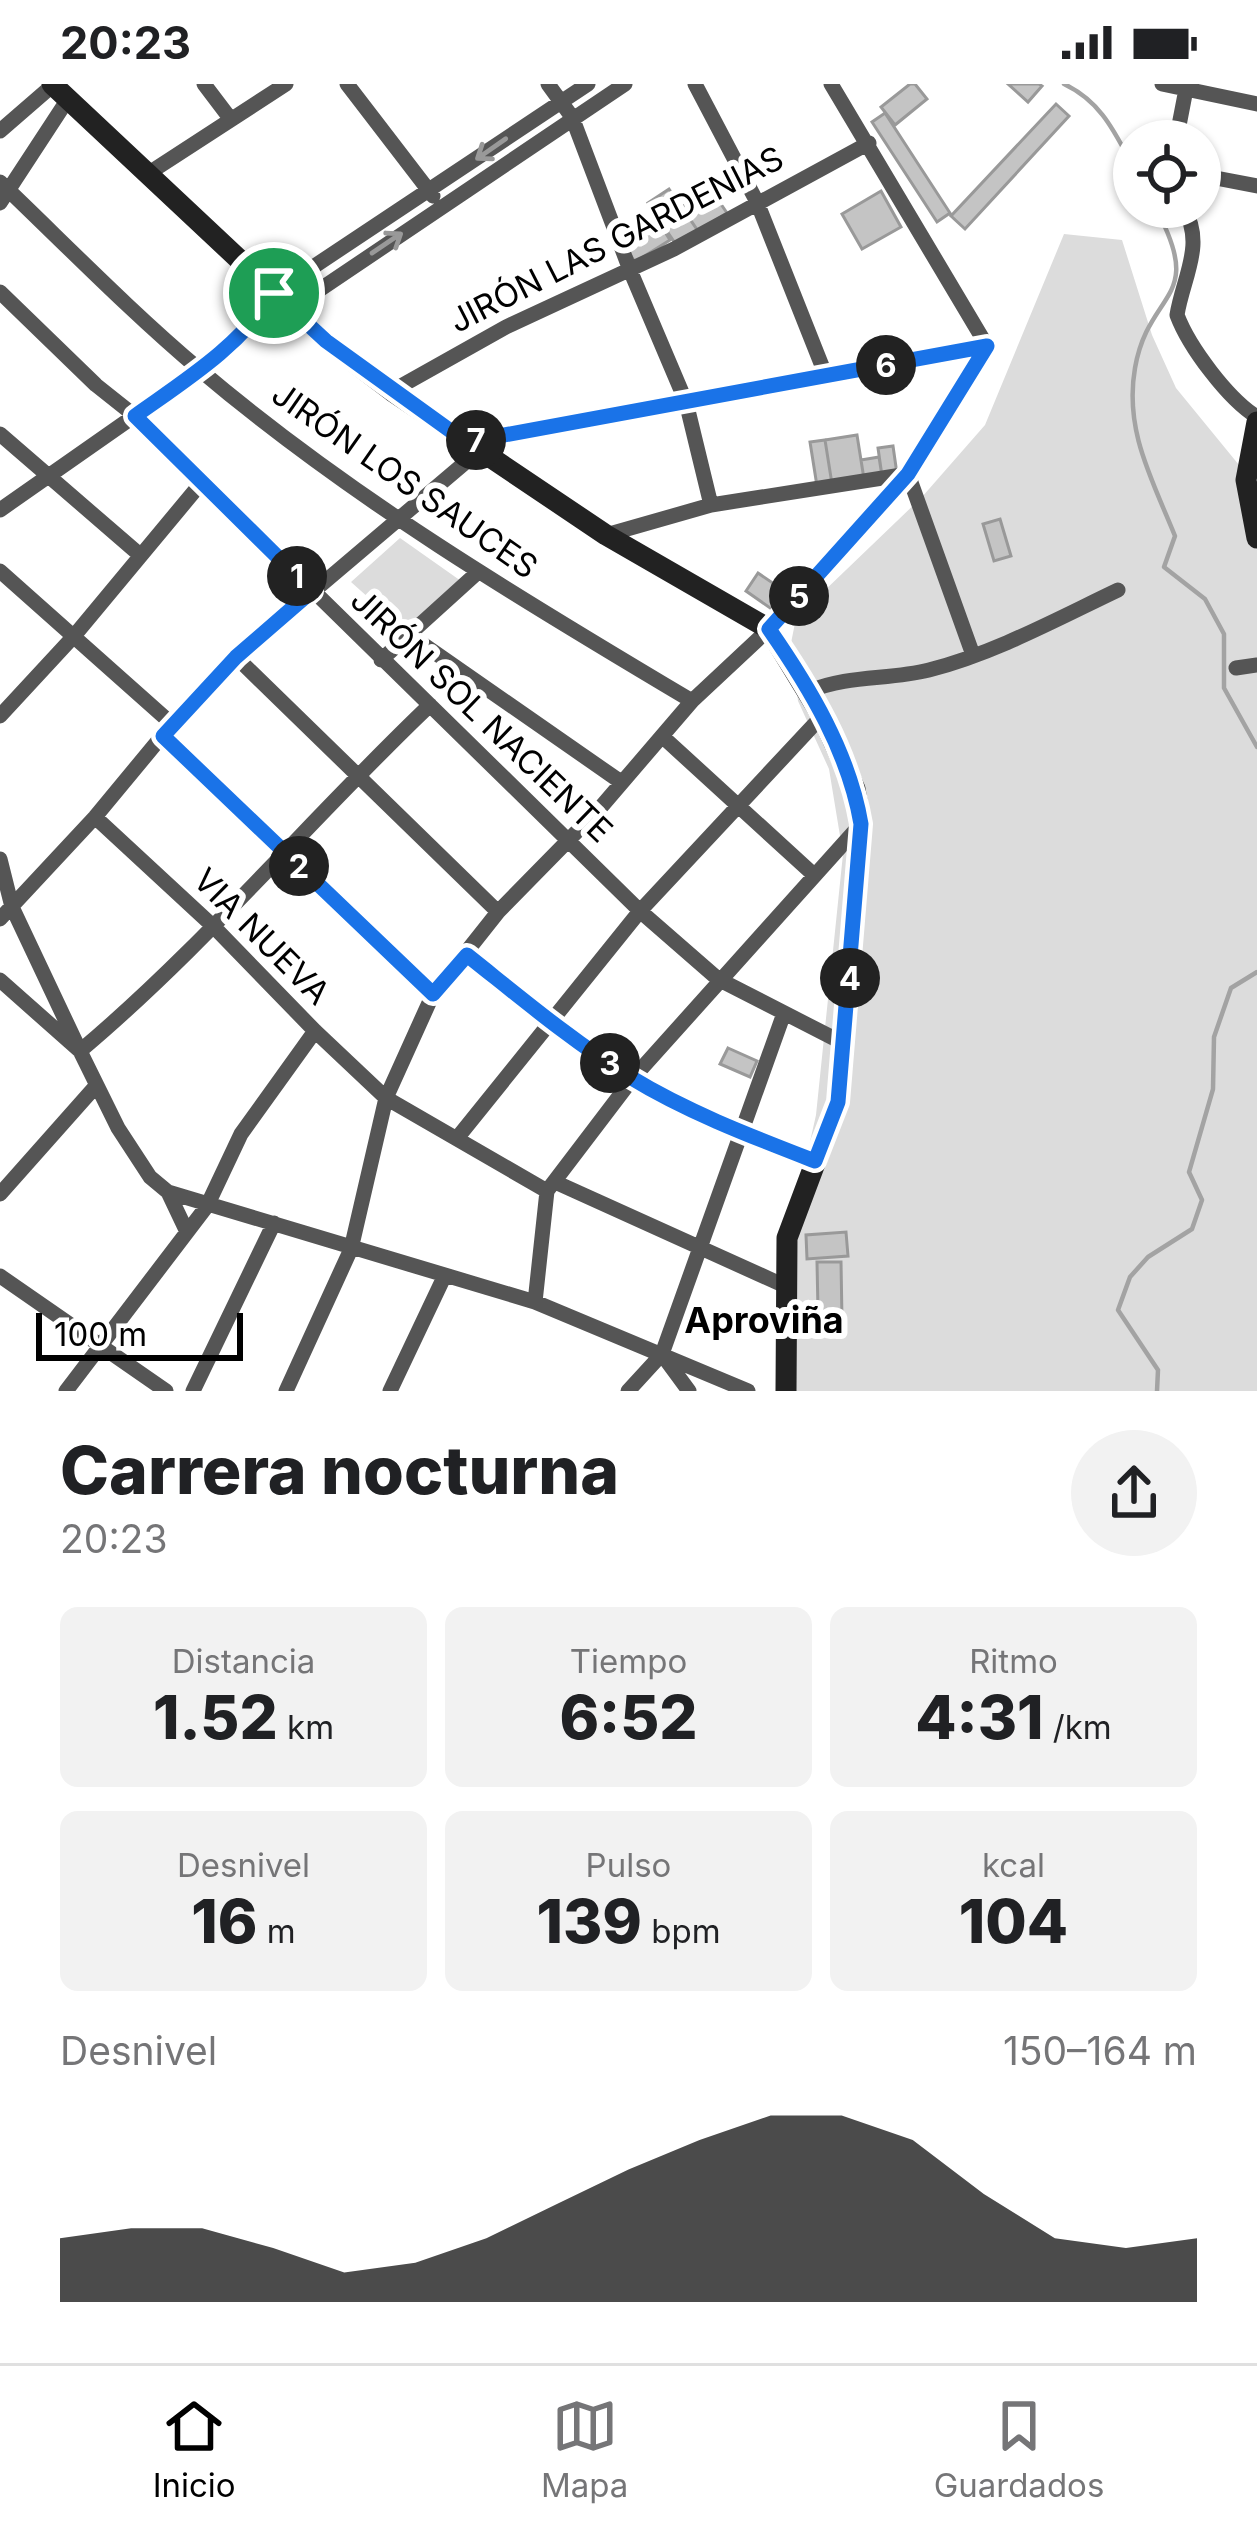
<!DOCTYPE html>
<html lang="es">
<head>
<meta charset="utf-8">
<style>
  :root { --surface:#fff; --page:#f2f2f2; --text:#202124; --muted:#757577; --line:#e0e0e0; --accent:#000 }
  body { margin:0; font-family:Inter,sans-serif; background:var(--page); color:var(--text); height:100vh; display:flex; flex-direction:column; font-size:45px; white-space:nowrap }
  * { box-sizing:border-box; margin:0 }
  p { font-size:39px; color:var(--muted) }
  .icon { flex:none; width:66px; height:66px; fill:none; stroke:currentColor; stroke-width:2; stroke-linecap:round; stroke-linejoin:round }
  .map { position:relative; height:1307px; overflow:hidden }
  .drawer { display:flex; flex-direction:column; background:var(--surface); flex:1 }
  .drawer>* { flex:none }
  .fabs { position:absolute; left:1113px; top:36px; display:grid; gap:24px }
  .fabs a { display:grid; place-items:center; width:108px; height:108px; border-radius:50%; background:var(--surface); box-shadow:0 3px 9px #0004; font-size:60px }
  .scale { position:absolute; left:36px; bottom:30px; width:207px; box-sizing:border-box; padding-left:12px; border:6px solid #000; border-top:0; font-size:33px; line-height:42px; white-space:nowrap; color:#000; -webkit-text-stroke:9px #fff; paint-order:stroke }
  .pin { position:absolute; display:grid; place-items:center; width:102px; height:102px; color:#fff; margin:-51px; border:6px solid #fff; border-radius:50%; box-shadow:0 3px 12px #0007 }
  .km { position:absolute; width:60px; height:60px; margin:-30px; border-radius:50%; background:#222; color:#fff; font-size:33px; line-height:60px; text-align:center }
  .round { display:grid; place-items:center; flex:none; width:126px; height:126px; border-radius:63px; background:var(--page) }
  .head { display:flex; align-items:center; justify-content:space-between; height:204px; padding:0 60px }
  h1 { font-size:66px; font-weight:800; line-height:90px }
  .stats { display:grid; grid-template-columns:repeat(3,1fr); gap:18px; height:204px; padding:12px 60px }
  .stats div { display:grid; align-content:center; border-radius:18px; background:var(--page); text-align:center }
  .stats b { font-size:60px; font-weight:800 }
  .stats small { font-size:33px; font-weight:400 }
  .stats p { font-size:33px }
  .chart { height:336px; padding:24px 60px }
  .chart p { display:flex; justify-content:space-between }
  .chart svg { width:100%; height:216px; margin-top:12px; fill:var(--accent); opacity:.7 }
  .status { display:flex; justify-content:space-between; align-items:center; height:84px; padding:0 60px; background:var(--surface); direction:ltr }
  .status svg { height:33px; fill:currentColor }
  .tab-bar { display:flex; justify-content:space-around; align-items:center; height:168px; border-top:3px solid var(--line); background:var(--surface); font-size:33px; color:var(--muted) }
  .tab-bar a { display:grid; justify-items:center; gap:6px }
  .tab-bar .selected { color:var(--accent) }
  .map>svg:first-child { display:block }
  .green { fill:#dcdcdc }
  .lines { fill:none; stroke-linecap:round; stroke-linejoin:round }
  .stream { stroke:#a3a3a3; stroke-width:4.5 }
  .building { fill:#c4c4c4; stroke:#999; stroke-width:3 }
  .street { stroke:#555; stroke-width:15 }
  .secondary { stroke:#222; stroke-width:21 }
  .oneway { stroke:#999 }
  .route-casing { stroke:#fff; stroke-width:24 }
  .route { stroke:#1a73e8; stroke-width:15 }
  .labels { text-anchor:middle; stroke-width:12; stroke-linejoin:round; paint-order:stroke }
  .street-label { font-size:33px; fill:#000; stroke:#fff }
  .neighbourhood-label { font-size:36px; font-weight:bold; fill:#000; stroke:#fff }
</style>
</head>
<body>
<div class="status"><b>20:23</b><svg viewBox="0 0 49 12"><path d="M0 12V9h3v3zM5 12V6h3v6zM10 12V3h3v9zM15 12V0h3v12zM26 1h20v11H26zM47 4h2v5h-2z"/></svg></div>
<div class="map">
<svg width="1257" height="1307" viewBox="0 0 1257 1307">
  <rect width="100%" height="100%" fill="#fff"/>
  <path class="green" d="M1064,150L1122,156L1152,251L1176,304L1257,403V1307H795L796,1120L816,1031L843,770L829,685L798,617L791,559L796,534L922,413L985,341Z
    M400,454L461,497L408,549L351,498Z"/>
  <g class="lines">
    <path class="stream" d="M1064,0C1102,18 1115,49 1134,84
      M1155,123C1207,218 1149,204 1135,284C1124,346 1152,395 1175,452L1164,483L1205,515L1224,550V604L1257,663
      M1157,1307L1158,1286L1118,1226L1130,1193L1148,1173L1192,1145L1202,1116L1189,1088L1213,1005L1214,953L1231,904L1257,888"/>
  </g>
  <path class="building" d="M910,0H915L927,15L895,41L881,23Z
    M1008,0H1039L1042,2L1028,18Z
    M1056,20L1069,32L965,145L951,132Z
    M885,29L950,129L937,138L872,38Z
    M710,104L727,129L698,147L682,123Z
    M669,105L698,147L677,162L648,119Z
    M881,107L901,143L862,165L842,130Z
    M653,129L670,156L635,178L618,152Z
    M281,164L295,178L278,188L265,175Z
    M857,351L864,395L832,400L825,356Z
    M825,356L832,400L817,402L810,358Z
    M893,362L897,390L882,392L878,364Z
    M879,373L882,392L864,395L861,376Z
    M1000,435L1011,472L994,477L983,440Z
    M758,489L786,508L773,526L746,507Z
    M728,964L757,977L750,993L720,980Z
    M846,1148L848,1172L807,1175L806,1151Z
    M817,1178H841L842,1235H809V1226H818Z"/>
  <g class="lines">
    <path class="street" d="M204,0L229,33
      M347,0L433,112
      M548,0L572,33L630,186L686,318L711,421
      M695,0L757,118L826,292
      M1162,0L1257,20
      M0,47L53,1
      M1176,57L1187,0
      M149,89L286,0
      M1200,91L1257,102
      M0,98C66,161 130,227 200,286C351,414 522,516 692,617
      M0,119L68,15
      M1183,123C1206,160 1183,193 1177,231C1189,263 1228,315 1257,333
      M0,208L96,301L135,332L640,827L718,895L845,960
      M253,242L274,209L588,0
      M392,307L506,243L674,165L869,59
      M0,350L140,471
      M466,358L987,262
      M0,426L200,286L253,242L291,225L625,0
      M606,451L711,421L908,390L973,571
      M0,487L172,640
      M411,552L621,698
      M236,573L498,828
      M381,576L477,489
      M1236,584L1257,581
      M810,607C848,591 889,596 929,586C995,569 1057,535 1118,506
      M0,632L74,552L202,398
      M163,652L433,910
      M663,653L814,791
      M95,733L215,844L315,947L386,1014L547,1107
      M0,775L12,823L80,967C206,861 311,734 430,621
      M0,835L95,733L172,640L236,573L480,366
      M467,871C520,913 572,957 630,993C687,1028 753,1053 816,1077
      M0,896L80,967L118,1044L150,1093L168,1108L535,1218L748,1307
      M458,1053L640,827L822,632
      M555,1098L785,1202
      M168,1108L187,1148
      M0,1110L95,1003
      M0,1192L166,1307
      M535,1218L547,1107L633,994L861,740
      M664,1273L689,1307
      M66,1307L207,1122L241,1050L315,947
      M193,1307L274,1139
      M286,1307L351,1165L386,1014L433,910L498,828L601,723L692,617L769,545L908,390L987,262L831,0
      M390,1307L445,1191
      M628,1307L662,1270L783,932"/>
    <path class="secondary" d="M52,0L326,257L392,307L606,451L769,545L822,632L855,705L861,740L838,1018L787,1154L786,1307
      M1257,338L1246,396L1257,454"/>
  </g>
  <defs><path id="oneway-shaft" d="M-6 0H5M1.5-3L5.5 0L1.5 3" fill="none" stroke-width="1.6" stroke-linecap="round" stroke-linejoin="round" transform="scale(3)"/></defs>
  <g class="oneway">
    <use href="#oneway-shaft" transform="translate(491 65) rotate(145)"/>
    <use href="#oneway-shaft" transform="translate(387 159) rotate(-34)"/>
  </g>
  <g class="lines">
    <g class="route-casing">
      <path id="route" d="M274,209L326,257L466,358L987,262L908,390L769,545C810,604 849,669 861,740L838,1018L815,1077C753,1053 687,1028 630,993C572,957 520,913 467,871L433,910L163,652L236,573L312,507L135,332C187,295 239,263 274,209Z"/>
    </g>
    <use href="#route" class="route"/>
  </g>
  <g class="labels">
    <g class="street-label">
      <text transform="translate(616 155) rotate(-27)" y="12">JIRÓN LAS GARDENIAS</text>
      <text transform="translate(405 396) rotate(35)" y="12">JIRÓN LOS SAUCES</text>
      <text transform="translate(482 631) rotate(44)" y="12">JIRÓN SOL NACIENTE</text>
      <text transform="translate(262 852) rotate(45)" y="12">VIA NUEVA</text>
    </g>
    <g class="neighbourhood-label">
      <text x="764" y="1249">Aproviña</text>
    </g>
  </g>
</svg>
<div class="fabs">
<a><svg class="icon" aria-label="locate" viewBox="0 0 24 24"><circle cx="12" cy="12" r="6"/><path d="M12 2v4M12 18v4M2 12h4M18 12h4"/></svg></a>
</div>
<div class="scale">100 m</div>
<div class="pin" style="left:274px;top:209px;background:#1e9e55"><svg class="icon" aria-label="arrive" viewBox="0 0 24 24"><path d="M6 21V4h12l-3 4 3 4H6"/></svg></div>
<b class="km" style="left:297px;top:492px">1</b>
<b class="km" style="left:299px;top:782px">2</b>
<b class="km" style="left:610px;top:979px">3</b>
<b class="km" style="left:850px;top:894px">4</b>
<b class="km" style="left:799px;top:512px">5</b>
<b class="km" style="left:886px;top:281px">6</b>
<b class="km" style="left:476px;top:356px">7</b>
</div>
<section class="drawer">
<div class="head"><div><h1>Carrera nocturna</h1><p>20:23</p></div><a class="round"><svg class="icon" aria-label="share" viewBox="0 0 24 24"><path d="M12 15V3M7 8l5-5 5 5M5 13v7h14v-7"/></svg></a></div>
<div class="stats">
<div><p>Distancia</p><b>1.52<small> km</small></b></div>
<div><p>Tiempo</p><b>6:52</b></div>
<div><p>Ritmo</p><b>4:31<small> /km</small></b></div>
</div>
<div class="stats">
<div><p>Desnivel</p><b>16<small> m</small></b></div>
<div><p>Pulso</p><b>139<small> bpm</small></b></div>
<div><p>kcal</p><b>104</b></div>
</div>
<div class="chart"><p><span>Desnivel</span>150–164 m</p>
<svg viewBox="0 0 160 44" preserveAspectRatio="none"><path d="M0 44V31L10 29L20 29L30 33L40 38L50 36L60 31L70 24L80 17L90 11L100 6L110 6L120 11L130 22L140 31L150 33L160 31V44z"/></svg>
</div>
</section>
<nav class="tab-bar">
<a class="selected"><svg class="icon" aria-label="home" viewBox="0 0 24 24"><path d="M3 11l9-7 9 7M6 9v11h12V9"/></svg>Inicio</a>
<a><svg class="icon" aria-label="map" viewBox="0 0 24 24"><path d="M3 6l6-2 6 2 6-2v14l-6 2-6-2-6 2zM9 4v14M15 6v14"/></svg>Mapa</a>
<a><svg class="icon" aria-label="saved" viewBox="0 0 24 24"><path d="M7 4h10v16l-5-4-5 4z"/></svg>Guardados</a>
</nav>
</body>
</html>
